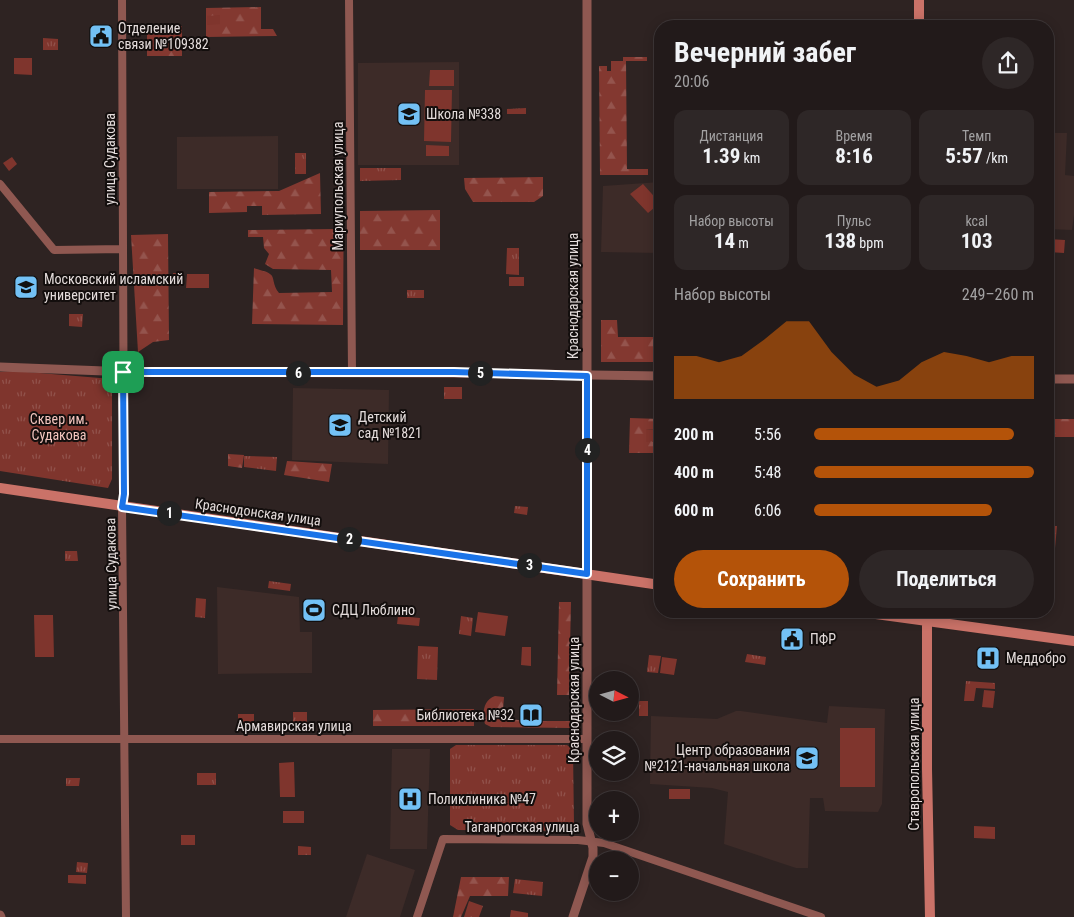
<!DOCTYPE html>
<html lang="ru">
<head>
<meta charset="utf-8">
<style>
  :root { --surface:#221a1a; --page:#2e2727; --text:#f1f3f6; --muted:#a2a1a2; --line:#3f3839; --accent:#b45309 }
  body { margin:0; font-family:"Roboto Condensed",sans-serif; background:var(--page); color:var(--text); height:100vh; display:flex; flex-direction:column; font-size:19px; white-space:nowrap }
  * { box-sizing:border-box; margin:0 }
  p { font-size:16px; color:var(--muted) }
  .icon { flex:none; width:28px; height:28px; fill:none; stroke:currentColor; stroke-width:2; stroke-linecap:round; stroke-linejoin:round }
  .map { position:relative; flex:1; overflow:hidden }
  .drawer { position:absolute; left:654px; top:20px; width:400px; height:598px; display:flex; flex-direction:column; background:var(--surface); border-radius:20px; box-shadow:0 2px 12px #0003,0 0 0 1px var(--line) }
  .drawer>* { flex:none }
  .needle { width:32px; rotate:96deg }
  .tools { position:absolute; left:589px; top:671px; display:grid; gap:10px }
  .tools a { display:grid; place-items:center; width:50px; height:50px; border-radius:50%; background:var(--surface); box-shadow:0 2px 12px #0003,0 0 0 1px var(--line); font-size:25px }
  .pin { position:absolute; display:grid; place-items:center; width:42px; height:42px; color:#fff; margin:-21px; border-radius:10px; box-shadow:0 2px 8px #0006 }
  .km { position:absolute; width:25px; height:25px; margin:-12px; border-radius:50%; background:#222; color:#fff; font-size:14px; line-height:25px; text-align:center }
  .round { display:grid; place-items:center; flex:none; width:52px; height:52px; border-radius:26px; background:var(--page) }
  .overview { display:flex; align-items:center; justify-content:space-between; height:85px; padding:0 20px }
  h1 { font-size:28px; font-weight:700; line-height:38px }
  .figures { display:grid; grid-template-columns:repeat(3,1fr); gap:8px; height:85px; padding:5px 20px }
  .figures div { display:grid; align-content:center; border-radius:12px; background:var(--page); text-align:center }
  .figures b { font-size:21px; font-weight:700 }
  .figures small { font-size:14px; font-weight:400 }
  .figures p { font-size:14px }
  .chart { height:140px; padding:10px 20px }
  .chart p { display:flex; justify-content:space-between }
  .chart svg { width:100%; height:90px; margin-top:5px; fill:var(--accent); opacity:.7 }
  .button { display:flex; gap:10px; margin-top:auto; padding:10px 20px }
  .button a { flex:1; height:58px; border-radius:30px; background:var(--accent); color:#fff; font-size:20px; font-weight:700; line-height:58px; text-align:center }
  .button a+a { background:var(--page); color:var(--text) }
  ul { padding:0 20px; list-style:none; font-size:16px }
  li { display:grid; grid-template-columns:80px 60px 1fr; align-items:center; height:38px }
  li i { height:12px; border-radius:6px; background:var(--accent) }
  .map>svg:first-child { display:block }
  .built { fill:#3d2b28 }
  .grass { fill:url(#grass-tufts) }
  .forest { fill:url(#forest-firs) }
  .garden { fill:#7f352d }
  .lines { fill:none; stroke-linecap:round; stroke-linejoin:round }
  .minor { stroke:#8f5851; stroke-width:8 }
  .tertiary { stroke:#8f5851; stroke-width:9 }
  .secondary { stroke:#ca7268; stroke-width:10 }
  .route-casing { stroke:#fff; stroke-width:10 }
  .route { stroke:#1a73e8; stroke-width:6 }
  .labels { text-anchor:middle; stroke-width:4; stroke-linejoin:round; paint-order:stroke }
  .poi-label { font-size:14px; fill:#e4dcdb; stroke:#130e0d; text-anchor:start }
  .street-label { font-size:14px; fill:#e4dcdb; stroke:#130e0d }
  .park-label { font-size:14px; fill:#f3c5be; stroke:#130e0d }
</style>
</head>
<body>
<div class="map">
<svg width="1074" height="917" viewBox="0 0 1074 917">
  <defs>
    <pattern id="grass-tufts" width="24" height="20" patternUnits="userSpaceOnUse" patternTransform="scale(1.25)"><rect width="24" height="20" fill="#7f352d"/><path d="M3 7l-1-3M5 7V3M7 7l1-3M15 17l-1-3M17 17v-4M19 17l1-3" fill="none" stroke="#91524b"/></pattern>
    <pattern id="forest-firs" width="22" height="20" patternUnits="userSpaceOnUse" patternTransform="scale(1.25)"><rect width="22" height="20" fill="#833830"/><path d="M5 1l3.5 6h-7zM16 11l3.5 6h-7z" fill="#94544d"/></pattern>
  </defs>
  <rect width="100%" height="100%" fill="#2e2322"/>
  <path class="built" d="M459,62V165H358V63Z
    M1048,133H1067L1065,175L1074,176V215L1072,230L1048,229Z
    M278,136V189H177V137Z
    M660,182V253L601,252L603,186Z
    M293,388L389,390L388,464L292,460Z
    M217,587L299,597L300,632H312V673L218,674Z
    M829,706L885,709L882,804L878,812L825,811L823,798H810L808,868H796L724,844L728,792L712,788L650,784L651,716L717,719L736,711H741L827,723Z
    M392,749H430L427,849H390Z
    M367,854L415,870L400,917H346Z"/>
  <path class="grass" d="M43,38L58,39V50H43Z
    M526,108V114H507V109Z
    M295,153H306V174H295Z
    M12,157L17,164L9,171L3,163Z
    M360,168H401V180L360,181Z
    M507,248H519V275L506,274Z
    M173,273H182V286H173Z
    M407,290H424V298H407Z
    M69,314H83L82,327L69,326Z
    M15,371L112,379V479L108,488L0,471V372Z
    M444,387H462V399H444Z
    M646,429L660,430V442H646Z
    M244,456L277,457L276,471L244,467Z
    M515,506L528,507L527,515L514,513Z
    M65,551H77L78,561H65Z
    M269,581L291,584L290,591L268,588Z
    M196,598L206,599L205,618L195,617Z
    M461,616L473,618L471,636L459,634Z
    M418,646L438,647L437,680L417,679Z
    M522,647H531V666L521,665Z
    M747,654L766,657L765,665L745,662Z
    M649,655L661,656L658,673L647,672Z
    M966,681L995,683V689L976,688L974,701H964Z
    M639,701H648V716H639Z
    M293,712H307V730H293Z
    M238,714H254V724H238Z
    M456,745H567L573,750L574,824L567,831L458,830L450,825V749Z
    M197,773H216V785H197Z
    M66,778H80L79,786H66Z
    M181,835H195V845H181Z
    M298,846L311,847V855H298Z
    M77,862L88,863L87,873L76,872Z
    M515,879L543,882L542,896L513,893Z
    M469,901L483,906L479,917H464Z
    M511,910L528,913V917H510Z"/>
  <path class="forest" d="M261,7V29H273L277,36L206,37V8Z
    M147,26H182V56H147Z
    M623,57H647V61H626L627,169H648V175H600L599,66H607V71H611V61H623Z
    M320,173L321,214L262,215V206H247V212L209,213V192L279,191Z
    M336,173H344L343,325L252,324L254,268C258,270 267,271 270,274C275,277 272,285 279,293L332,292L331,270L273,269L265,264L269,254L264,248L263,237H248V230L336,229Z
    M543,177V196L534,202H473L465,189L464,178Z
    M440,210V250H360V211Z
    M168,234L169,340L153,342L138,352L131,235Z
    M601,320H617L618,337H660V362H601Z
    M630,418L660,419V430L646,429V442H660V453H629Z
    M1054,419H1074V437H1054Z
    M228,454L244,455L242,468L228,466Z
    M287,461L332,464L329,482L284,475Z
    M1048,526H1057L1054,559L1048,558Z
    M559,602H571L569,695H557Z
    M495,696L504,697L503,710H496V718L529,721H570V728L491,727L485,724C482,714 483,700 495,696Z
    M474,709V726H373V710Z
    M461,877H509L508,896H470L461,917H453Z"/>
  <path class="garden" d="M220,15V24L207,25V16Z
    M14,58H32V75L14,74Z
    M430,70H454V86H429Z
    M425,90H452L451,142L424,141Z
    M426,145L449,146V156H426Z
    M643,184L660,203L648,213L630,194Z
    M1048,239L1065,240L1064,253L1048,252Z
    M187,274H209V288H186Z
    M509,277H524V286H509Z
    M478,612L508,616L505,636L475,632Z
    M34,615H53L54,657H35Z
    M398,616L420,618L419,626L397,624Z
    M662,657L677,659L674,675L660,673Z
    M984,690L995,691L993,708L982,707Z
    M840,728H875V787H840Z
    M294,762L295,797H280L279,763Z
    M669,789H690V799H669Z
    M283,811H304V823H283Z
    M974,826L995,827V839L974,838Z
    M68,875H86V884L68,883Z"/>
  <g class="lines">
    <path class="minor" d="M122,0L124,493L122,507L126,917
      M349,0L352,372
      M0,184L54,250L123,249
      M0,739H587
      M417,917L443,839L578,840L604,843L821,917"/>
    <path class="tertiary" d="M0,367L131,372L453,373L660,376
      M1048,379H1074
      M0,915L1,917
      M573,917L593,857V848L587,824V0"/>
    <path class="secondary" d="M919,0V26
      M0,488L660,585
      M854,611L1074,641
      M927,611V769L930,917"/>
  </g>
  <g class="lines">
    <g class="route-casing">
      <path id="route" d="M123,372H454L587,376V574L122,507L124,494Z"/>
    </g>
    <use href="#route" class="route"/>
  </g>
  <defs>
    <g id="civic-square" transform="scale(1.25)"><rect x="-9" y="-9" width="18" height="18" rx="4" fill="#73c1f5" stroke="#130e0d"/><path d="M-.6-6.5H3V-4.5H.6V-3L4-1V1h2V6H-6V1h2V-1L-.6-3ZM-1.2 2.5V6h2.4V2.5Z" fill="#111"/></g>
    <g id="school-square" transform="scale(1.25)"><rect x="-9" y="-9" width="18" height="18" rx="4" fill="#73c1f5" stroke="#130e0d"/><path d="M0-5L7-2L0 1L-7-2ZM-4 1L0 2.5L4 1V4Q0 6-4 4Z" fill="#111"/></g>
    <g id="university-square" transform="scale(1.25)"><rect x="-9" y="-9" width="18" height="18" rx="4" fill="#73c1f5" stroke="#130e0d"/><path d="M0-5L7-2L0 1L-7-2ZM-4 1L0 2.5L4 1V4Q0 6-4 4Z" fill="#111"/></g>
    <g id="stadium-square" transform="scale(1.25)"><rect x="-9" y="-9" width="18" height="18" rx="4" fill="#73c1f5" stroke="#130e0d"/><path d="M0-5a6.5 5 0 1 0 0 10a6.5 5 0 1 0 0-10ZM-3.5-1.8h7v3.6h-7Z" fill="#111"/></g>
    <g id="hospital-square" transform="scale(1.25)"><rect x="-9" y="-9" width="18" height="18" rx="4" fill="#73c1f5" stroke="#130e0d"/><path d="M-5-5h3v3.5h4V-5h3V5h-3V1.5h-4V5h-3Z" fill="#111"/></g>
    <g id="library-square" transform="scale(1.25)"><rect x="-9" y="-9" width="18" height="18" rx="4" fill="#73c1f5" stroke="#130e0d"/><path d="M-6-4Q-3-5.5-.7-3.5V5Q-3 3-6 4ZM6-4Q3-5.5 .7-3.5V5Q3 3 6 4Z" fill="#111"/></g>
  </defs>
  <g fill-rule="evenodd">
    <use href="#civic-square" x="101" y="36"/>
    <use href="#school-square" x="409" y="114"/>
    <use href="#university-square" x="26" y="287"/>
    <use href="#school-square" x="340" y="425"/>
    <use href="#stadium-square" x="314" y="610"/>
    <use href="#civic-square" x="792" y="639"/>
    <use href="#hospital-square" x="988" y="658"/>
    <use href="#library-square" x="531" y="715"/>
    <use href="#school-square" x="807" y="758"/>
    <use href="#hospital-square" x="410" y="799"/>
  </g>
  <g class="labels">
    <g class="poi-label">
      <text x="118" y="33">Отделение<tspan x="118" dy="16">связи №109382</tspan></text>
      <text x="426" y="119">Школа №338</text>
      <text x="44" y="284">Московский исламский<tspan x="44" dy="16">университет</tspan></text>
      <text x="358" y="422">Детский<tspan x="358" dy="16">сад №1821</tspan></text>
      <text x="332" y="615">СДЦ Люблино</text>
      <text x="810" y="644">ПФР</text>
      <text x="1006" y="663">Меддобро</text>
      <text x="514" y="720" text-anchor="end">Библиотека №32</text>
      <text x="790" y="755" text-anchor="end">Центр образования<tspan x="790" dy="16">№2121-начальная школа</tspan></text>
      <text x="428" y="804">Поликлиника №47</text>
    </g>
    <g class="street-label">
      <text transform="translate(110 159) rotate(-90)" y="5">улица Судакова</text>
      <text transform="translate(338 186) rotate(-90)" y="5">Мариупольская улица</text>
      <text transform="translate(573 296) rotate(-90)" y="5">Краснодарская улица</text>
      <text transform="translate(258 512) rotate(8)" y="5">Краснодонская улица</text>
      <text transform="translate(111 564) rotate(-91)" y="5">улица Судакова</text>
      <text transform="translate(574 700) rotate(-90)" y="5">Краснодарская улица</text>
      <text x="294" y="731">Армавирская улица</text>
      <text transform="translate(914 764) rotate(-90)" y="5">Ставропольская улица</text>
      <text x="522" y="832">Таганрогская улица</text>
    </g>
    <g class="park-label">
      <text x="59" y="424">Сквер им.<tspan x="59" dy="16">Судакова</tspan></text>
    </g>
  </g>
</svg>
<div class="tools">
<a><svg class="needle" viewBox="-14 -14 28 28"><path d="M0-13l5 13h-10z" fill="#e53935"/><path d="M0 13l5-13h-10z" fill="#a2a1a2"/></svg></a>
<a><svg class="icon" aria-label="layers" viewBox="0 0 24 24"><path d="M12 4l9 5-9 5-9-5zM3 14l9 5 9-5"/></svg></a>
<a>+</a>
<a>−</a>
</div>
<div class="pin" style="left:123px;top:372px;background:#1e9e55"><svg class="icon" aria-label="arrive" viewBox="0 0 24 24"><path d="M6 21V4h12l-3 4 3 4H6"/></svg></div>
<b class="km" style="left:169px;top:513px">1</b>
<b class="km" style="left:349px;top:539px">2</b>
<b class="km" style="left:529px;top:565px">3</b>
<b class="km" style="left:587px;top:450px">4</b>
<b class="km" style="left:480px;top:373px">5</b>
<b class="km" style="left:298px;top:373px">6</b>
<section class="drawer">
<div class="overview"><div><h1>Вечерний забег</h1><p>20:06</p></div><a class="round"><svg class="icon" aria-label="share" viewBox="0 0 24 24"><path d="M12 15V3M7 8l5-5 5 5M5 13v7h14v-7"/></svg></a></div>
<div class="figures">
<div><p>Дистанция</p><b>1.39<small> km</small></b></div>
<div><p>Время</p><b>8:16</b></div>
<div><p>Темп</p><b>5:57<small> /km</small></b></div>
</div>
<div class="figures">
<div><p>Набор высоты</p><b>14<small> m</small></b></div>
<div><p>Пульс</p><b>138<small> bpm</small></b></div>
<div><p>kcal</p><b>103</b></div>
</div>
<div class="chart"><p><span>Набор высоты</span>249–260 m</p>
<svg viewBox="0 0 160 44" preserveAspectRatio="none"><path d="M0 44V23L10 23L20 26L30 23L40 15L50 6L60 6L70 21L80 32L90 38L100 35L110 26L120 21L130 23L140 26L150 23L160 23V44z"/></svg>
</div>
<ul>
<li><b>200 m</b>5:56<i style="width:91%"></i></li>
<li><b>400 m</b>5:48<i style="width:100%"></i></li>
<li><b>600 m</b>6:06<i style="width:81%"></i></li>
</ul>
<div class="button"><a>Сохранить</a><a>Поделиться</a></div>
</section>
</div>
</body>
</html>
